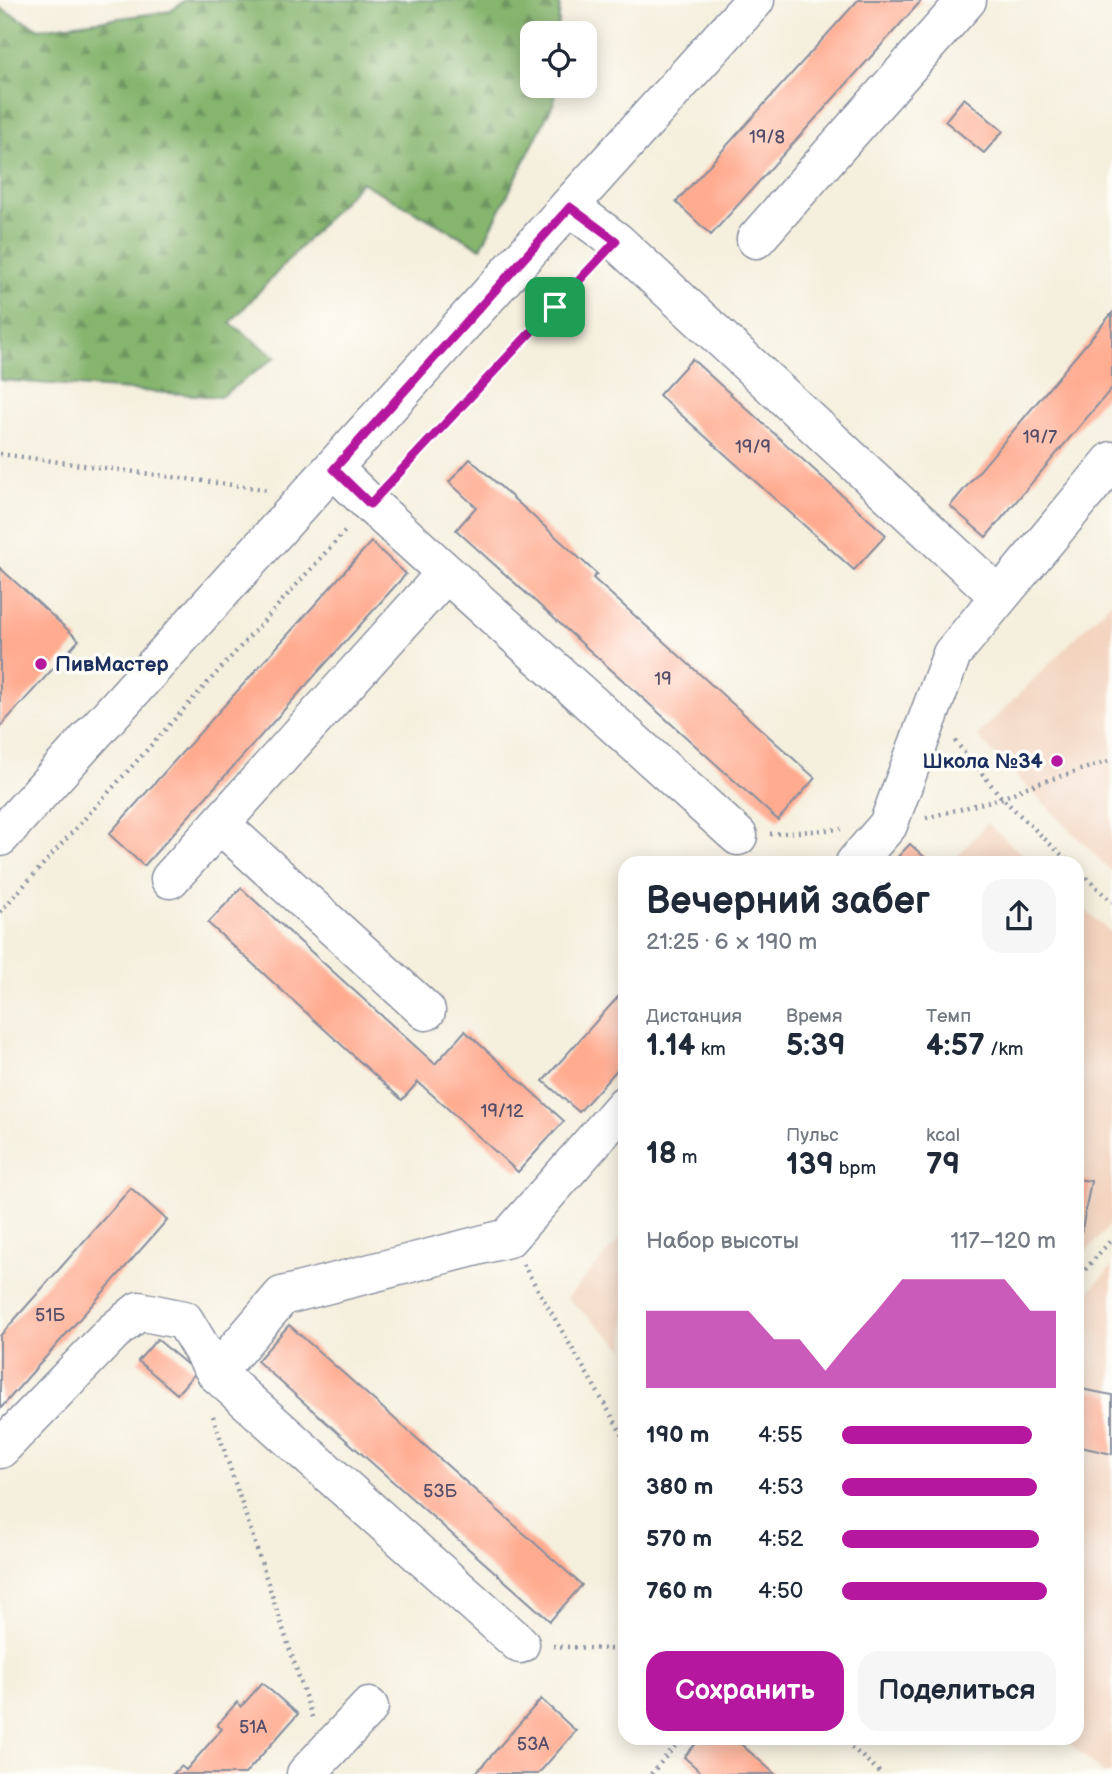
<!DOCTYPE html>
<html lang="ru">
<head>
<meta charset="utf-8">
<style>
  :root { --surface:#fff; --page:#f6f6f7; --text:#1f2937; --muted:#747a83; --accent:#b5179e }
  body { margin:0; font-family:"Balsamiq Sans",sans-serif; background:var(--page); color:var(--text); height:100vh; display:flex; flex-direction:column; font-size:26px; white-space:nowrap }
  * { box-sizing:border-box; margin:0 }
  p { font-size:23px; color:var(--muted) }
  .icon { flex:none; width:38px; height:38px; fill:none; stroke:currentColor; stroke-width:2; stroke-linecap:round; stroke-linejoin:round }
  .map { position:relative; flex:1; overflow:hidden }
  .details { position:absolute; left:618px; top:856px; width:466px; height:889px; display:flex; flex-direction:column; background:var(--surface); border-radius:21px; box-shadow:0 4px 18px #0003 }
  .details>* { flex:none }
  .tools { position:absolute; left:520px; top:21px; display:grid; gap:14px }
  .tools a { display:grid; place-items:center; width:77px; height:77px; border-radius:14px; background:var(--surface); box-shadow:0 4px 18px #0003; font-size:35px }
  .pin { position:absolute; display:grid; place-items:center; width:60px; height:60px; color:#fff; margin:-30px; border-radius:14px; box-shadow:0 4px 10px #0006 }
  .round { display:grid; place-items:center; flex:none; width:74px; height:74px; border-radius:21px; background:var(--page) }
  .head { display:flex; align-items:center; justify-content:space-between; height:119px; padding:0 28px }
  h1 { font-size:38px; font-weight:700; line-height:52px }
  .figures { display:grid; grid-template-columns:repeat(3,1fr); gap:10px; height:119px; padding:7px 28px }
  .figures div { display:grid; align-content:center }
  .figures b { font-size:30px; font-weight:700 }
  .figures small { font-size:19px; font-weight:400 }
  .figures p { font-size:19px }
  .chart { height:196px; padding:14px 28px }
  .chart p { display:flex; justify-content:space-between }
  .chart svg { width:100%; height:126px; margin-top:7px; fill:var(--accent); opacity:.7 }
  .primary-button { display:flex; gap:14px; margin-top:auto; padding:14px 28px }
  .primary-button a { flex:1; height:80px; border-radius:21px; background:var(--accent); color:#fff; font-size:28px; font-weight:700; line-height:80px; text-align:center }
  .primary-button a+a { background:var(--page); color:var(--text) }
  ul { padding:0 28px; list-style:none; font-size:23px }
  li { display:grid; grid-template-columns:112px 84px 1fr; align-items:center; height:52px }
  li i { height:18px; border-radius:9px; background:var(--accent) }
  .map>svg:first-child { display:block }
  .built { fill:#f3d4bf }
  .forest { fill:url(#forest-firs); stroke:#507266; stroke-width:2 }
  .building { fill:#ffab90 }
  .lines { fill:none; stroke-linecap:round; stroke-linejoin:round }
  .minor-casing { stroke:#888f9e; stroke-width:41 }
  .path { stroke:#888f9e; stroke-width:4.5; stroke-dasharray:2 5; stroke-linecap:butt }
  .minor { stroke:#fff; stroke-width:38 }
  .route-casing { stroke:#fff; stroke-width:14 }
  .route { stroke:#b5179e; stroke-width:9 }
  .poi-dot { fill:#b5179e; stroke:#fdfcf7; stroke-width:2.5 }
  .labels { text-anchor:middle; stroke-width:7; stroke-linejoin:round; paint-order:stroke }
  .number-label { font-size:18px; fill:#544e6a }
  .poi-label { font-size:21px; font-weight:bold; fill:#1b2f5e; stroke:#fdfcf7; text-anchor:start }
</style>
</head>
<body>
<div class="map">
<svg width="1112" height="1774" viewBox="0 0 1112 1774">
  <defs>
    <pattern id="forest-firs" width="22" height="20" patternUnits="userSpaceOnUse" patternTransform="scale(1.75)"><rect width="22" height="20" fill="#86b56e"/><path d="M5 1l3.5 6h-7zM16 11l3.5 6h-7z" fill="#6d945e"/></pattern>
  </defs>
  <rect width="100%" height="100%" fill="#fdfcf7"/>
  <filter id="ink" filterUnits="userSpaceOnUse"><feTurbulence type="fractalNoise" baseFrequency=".0143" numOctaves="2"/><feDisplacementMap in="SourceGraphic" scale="14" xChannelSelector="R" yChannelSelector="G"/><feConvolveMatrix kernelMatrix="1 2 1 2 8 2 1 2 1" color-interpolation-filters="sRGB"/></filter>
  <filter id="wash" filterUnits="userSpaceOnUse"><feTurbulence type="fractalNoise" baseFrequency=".00686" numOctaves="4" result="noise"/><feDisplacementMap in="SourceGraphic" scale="28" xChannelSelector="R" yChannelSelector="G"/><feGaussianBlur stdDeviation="1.57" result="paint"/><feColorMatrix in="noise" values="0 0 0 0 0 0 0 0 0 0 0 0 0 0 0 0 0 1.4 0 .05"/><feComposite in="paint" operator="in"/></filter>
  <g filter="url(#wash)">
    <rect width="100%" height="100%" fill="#f5efdd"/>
    <path class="built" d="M1112,601V872L977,736Z
      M987,823L1032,863H952Z
      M1076,902L1112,934V1223L1076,1263Z
      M625,1233V1349L567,1298Z
      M1112,1266V1774H1104L1063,1738H1076V1306Z"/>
    <path class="forest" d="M185,0H560L558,33H532V86H555L554,102L481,248L361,182L230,323L276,357L220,397L0,380V8L39,29L171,11Z"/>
    <g id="blocks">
      <path class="building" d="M858,0H922L711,235L676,202Z
        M964,98L1003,131L984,153L945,121Z
        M1112,313V388L986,537L950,506Z
        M692,359L886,535L854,570L659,395Z
        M470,459L597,574L593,578L815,778L778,820L456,530L476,507L449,482Z
        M371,542L406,574L144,866L109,834Z
        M0,568L79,640L0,727Z
        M910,844L931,863H892Z
        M241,888L435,1064L465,1031L564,1121L518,1172L418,1082L402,1100L208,923Z
        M625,989V1061L579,1112L543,1081Z
        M1076,1179L1091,1181L1078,1250H1076Z
        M131,1188L167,1220L0,1409V1336Z
        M289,1325L582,1585L550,1621L257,1361Z
        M157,1339L196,1372L177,1394L138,1361Z
        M1076,1388L1112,1395V1454L1076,1446Z
        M262,1683L298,1714L245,1774H173L181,1766L186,1770L222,1729L217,1725L237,1702L241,1707Z
        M541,1699L576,1731L538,1774H475Z
        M701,1738H734L775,1774H703L684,1757Z"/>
    </g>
  </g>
  <g filter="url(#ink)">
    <use href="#blocks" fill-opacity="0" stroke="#888f9e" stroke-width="2"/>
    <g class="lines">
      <g class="minor-casing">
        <path id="minor" d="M570,207L616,241L999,596
          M756,239L967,0
          M334,469L370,504L738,836
          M220,824L426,1011
          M0,837L755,0
          M855,863L888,825L952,654L1112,461
          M170,879L446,573
          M216,1373L282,1296L508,1238L625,1105
          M0,1449L113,1332L139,1311L184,1320L216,1373L520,1644
          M306,1774L369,1707"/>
      </g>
      <path class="path" d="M0,454L270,490
        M391,481L593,265
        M955,741L1002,798L1070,863
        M926,818L1002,798L1027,787L1112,760
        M770,834L841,829
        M1076,868L1112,902
        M0,912L347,529
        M523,1264L625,1439
        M1076,1280L1112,1239
        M213,1416L313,1720
        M553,1646L625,1650
        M841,1738L882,1774
        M651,1774L682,1738"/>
      <use href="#minor" class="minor"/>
    </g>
  </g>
  <g class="lines" filter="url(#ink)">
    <g class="route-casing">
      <path id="route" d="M570,207L616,241L370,504L334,469Z"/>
    </g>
    <use href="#route" class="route"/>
  </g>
  <g class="poi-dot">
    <circle cx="41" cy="664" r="7"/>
    <circle cx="1057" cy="761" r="7"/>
  </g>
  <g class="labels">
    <g class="number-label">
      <text x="767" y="143">19/8</text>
      <text x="1040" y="443">19/7</text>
      <text x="753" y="453">19/9</text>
      <text x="663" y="685">19</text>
      <text x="502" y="1117">19/12</text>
      <text x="50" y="1321">51Б</text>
      <text x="440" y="1497">53Б</text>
      <text x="253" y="1733">51А</text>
      <text x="533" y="1750">53А</text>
    </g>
    <g class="poi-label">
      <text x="55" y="671">ПивМастер</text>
      <text x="1043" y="768" text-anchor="end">Школа №34</text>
    </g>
  </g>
</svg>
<div class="tools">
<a><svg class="icon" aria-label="locate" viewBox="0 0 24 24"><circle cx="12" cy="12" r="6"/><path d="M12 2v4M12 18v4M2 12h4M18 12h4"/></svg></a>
</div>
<div class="pin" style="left:555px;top:307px;background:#1e9e55"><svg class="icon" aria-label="arrive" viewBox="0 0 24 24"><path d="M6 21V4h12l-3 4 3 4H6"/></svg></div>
<section class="details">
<div class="head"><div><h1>Вечерний забег</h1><p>21:25 · 6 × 190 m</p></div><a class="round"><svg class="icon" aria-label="share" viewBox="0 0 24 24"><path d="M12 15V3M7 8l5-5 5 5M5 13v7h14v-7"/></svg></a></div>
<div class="figures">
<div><p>Дистанция</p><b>1.14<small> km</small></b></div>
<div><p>Время</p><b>5:39</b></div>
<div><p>Темп</p><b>4:57<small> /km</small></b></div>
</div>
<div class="figures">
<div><b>18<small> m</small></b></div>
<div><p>Пульс</p><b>139<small> bpm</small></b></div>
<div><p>kcal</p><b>79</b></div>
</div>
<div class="chart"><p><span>Набор высоты</span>117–120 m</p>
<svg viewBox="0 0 160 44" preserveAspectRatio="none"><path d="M0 44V17L10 17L20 17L30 17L40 17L50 27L60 27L70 38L80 27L90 17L100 6L110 6L120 6L130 6L140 6L150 17L160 17V44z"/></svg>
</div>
<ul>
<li><b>190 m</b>4:55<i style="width:89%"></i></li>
<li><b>380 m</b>4:53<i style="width:91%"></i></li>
<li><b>570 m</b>4:52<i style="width:92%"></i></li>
<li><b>760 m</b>4:50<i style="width:96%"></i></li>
</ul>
<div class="primary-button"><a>Сохранить</a><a>Поделиться</a></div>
</section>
</div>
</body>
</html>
